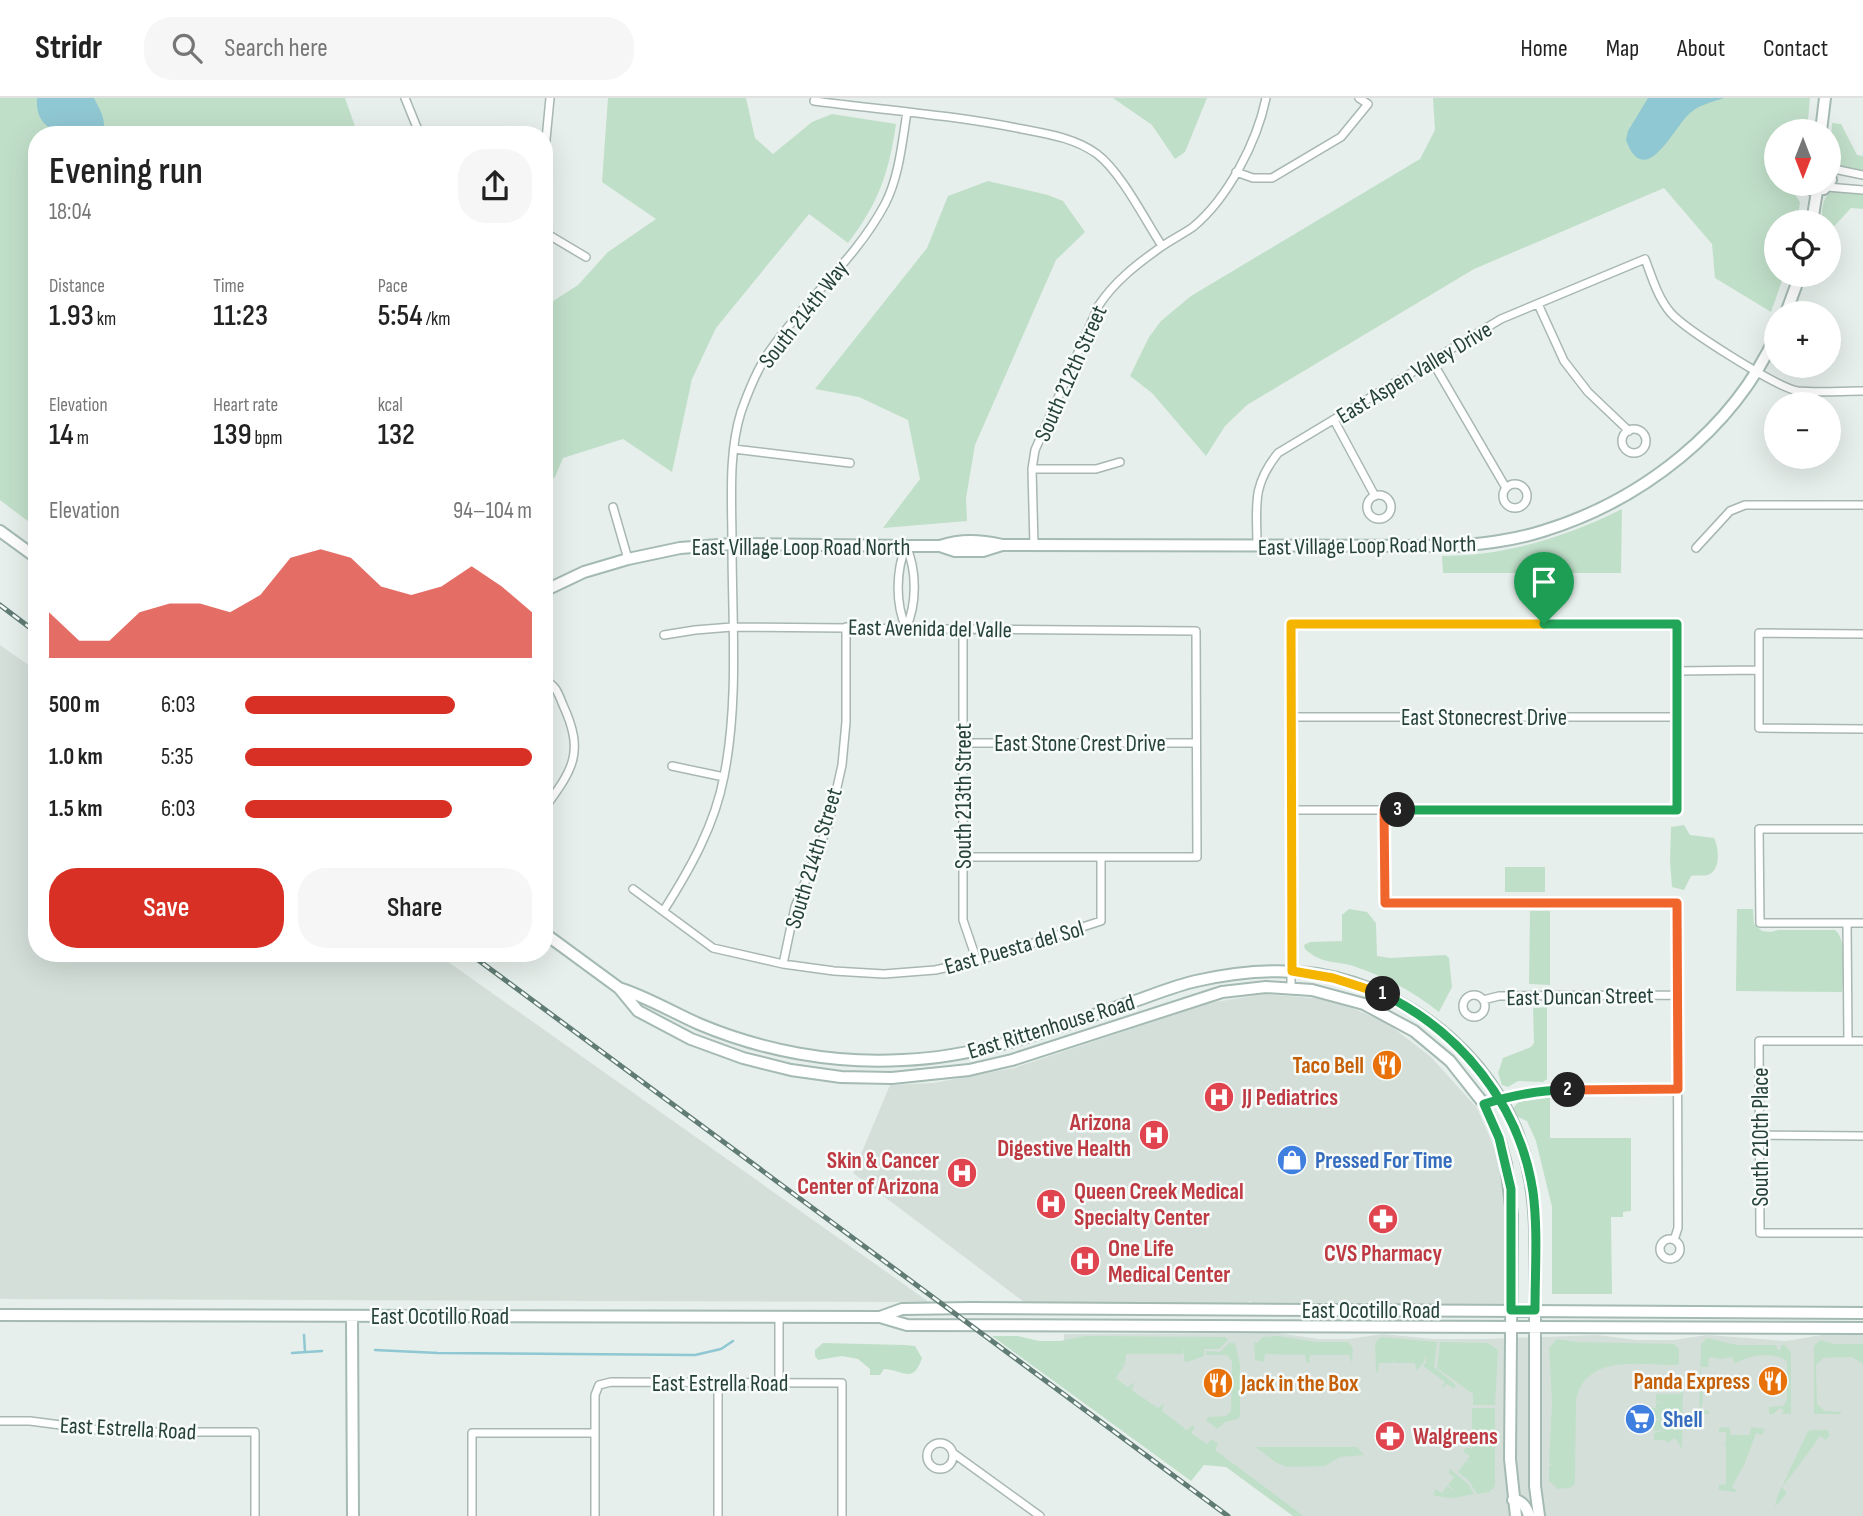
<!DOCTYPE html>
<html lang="en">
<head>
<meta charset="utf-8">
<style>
  :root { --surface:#fff; --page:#f6f6f6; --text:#222; --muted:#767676; --line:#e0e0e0; --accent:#d93025 }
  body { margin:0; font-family:"Sofia Sans Condensed",sans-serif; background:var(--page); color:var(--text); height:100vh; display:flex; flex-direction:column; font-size:26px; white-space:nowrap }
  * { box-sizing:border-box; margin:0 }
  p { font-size:23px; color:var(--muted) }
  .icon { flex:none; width:38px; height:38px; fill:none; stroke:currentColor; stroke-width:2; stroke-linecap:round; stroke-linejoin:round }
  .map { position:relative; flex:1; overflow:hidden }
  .side { position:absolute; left:28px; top:28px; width:525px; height:836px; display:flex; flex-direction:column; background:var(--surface); border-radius:28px; box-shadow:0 7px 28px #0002 }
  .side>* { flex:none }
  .needle { width:46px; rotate:180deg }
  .tools { position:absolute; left:1764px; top:21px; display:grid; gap:14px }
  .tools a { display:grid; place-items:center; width:77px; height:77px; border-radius:50%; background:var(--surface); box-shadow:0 7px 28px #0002; font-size:35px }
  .pin { position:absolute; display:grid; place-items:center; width:60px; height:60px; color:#fff; margin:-72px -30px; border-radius:50% 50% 50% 0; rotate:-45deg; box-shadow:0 0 7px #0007 }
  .pin .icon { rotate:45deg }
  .km { position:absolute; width:35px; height:35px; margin:-18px; border-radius:50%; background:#222; color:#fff; font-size:19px; line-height:35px; text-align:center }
  .round { display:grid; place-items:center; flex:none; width:74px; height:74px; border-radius:28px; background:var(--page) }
  .headline { display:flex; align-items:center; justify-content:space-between; height:119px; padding:0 21px }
  h1 { font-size:38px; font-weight:600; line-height:52px }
  .stats { display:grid; grid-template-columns:repeat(3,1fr); gap:10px; height:119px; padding:7px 21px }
  .stats div { display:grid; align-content:center }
  .stats b { font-size:30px; font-weight:600 }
  .stats small { font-size:19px; font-weight:400 }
  .stats p { font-size:19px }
  .chart { height:196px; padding:14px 21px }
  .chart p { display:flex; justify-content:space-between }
  .chart svg { width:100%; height:126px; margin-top:7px; fill:var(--accent); opacity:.7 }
  .primary-button { display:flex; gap:14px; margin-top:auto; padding:14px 21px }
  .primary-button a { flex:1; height:80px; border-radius:28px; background:var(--accent); color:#fff; font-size:28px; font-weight:600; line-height:80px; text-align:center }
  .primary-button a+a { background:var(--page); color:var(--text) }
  ul { padding:0 21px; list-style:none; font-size:23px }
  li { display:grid; grid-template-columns:112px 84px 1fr; align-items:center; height:52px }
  li i { height:18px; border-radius:9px; background:var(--accent) }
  header { display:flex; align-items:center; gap:42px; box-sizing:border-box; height:98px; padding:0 35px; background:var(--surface); border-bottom:2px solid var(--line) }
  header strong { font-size:33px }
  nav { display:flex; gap:38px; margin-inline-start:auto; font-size:24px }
  .search { width:490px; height:63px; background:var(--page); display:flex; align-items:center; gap:18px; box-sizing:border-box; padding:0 24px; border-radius:28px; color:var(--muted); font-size:26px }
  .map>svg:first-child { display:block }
  .built { fill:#d4dfda }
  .green { fill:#c0dfc9 }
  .water { fill:#8fc7d2 }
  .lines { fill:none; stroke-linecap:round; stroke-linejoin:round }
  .stream { stroke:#8fc7d2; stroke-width:2.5 }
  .street-casing { stroke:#a8b7b2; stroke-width:10 }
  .secondary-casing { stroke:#a4bab3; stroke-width:14 }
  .street { stroke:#fff; stroke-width:7 }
  .secondary { stroke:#fff; stroke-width:10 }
  .rail-casing { stroke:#607c75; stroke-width:5 }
  .rail { stroke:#f7fbf9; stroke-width:2.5; stroke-dasharray:8; stroke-linecap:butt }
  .split-1-casing { stroke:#fff; stroke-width:14 }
  .split-2-casing { stroke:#fff; stroke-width:14 }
  .split-3-casing { stroke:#fff; stroke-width:14 }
  .split-4-casing { stroke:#fff; stroke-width:14 }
  .split-1 { stroke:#f5b400; stroke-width:9 }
  .split-2 { stroke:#22a559; stroke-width:9 }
  .split-3 { stroke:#f0652b; stroke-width:9 }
  .split-4 { stroke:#22a559; stroke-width:9 }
  .labels { text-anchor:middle; stroke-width:5; stroke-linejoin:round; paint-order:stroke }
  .street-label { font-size:23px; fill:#25413a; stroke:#f7fbf9 }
  .food-label { font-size:23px; font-weight:bold; fill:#c56008; stroke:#f7fbf9; text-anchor:end }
  .health-label { font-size:23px; font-weight:bold; fill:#be3a42; stroke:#f7fbf9; text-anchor:start }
  .shop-label { font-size:23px; font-weight:bold; fill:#366cbe; stroke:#f7fbf9; text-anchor:start }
</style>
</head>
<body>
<header>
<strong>Stridr</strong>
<div class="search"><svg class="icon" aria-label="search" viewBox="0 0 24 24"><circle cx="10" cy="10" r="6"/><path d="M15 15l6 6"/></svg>Search here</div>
<nav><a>Home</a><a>Map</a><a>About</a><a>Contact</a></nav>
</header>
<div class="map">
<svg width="1863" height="1418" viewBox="0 0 1863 1418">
  <rect width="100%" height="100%" fill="#e6efeb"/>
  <path class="built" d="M0,547L37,573V856H437L929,1204L0,1201Z
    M1265,896L1325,901L1357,912L1387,925L1431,959L1477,1010L1502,1067L1507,1117L1506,1206H1251V1203L1245,1206L1028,1207L853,1075L890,987L933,985L1014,970L1209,905Z
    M1278,1235L1319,1241H1348L1383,1236L1433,1241H1488L1597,1237L1637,1242H1674L1707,1237L1786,1243L1822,1237H1863V1418H1304L1064,1242V1236Z"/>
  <path class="green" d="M0,0H345L358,37H37V430L0,402Z
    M608,0H746L755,40L773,56L812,24L832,16L896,26C889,75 878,106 848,145L809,116L716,230L692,281L672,374L623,341L563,360L555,379L544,388V209L578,187L608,154L656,121L602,84Z
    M1113,0H1207L1185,54L1175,61L1152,27Z
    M1433,0H1810L1807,33H1776V86H1788L1800,104L1797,124H1776V177H1784L1771,214L1715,180L1712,146L1664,90L1474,171L1247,307L1225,328L1206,358L1152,295L1130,278L1149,239L1161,223L1191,198L1420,61L1435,32Z
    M1832,25L1841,26L1857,57L1863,58V72L1839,70L1830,62Z
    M988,83L1048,97L1063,103L1085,134L1056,162L975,347L966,400L967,423L883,430L920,381L908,322L859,299L815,291L927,150L948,98Z
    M1834,93L1863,96V111L1851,110L1829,134V124H1821C1823,112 1821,98 1834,93Z
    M1622,411L1621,475H1443L1442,458C1505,458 1566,439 1622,411Z
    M1684,727L1690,737L1714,740C1719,749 1721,772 1708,777C1704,778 1696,777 1691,778L1684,792L1672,789L1670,762L1671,729Z
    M1505,769H1545V794H1505Z
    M1349,811L1367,814L1376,825L1377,858L1390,860L1446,857L1449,860L1452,889L1439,914C1414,894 1386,879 1356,869C1336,862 1322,867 1305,851L1304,847L1310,844L1342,843V817Z
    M1737,811H1753L1754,826L1762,833L1771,834L1778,832H1835C1848,842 1843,878 1842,894L1736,893Z
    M1530,813H1550V887L1529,886Z
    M1547,909V981L1543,984L1518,983L1508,989L1502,987L1498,975L1503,960L1531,949L1534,945L1533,910Z
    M1550,999V1040H1631V1113L1623,1114V1119H1611L1612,1196H1552V1109L1536,1043L1527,1023L1516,1018L1513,1012C1518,997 1537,1000 1550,999Z
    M992,1238H1018L1039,1243H1060L1085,1238L1225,1239L1228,1242L1219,1251H1204V1258L1187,1264L1184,1263V1249L1183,1256H1126L1125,1267L1119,1264L1124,1268L1116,1280L1128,1289L1135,1284L1132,1292L1158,1310L1164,1305L1162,1313L1187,1332L1193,1327L1195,1329L1191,1335L1207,1346L1212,1341L1218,1346L1215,1352L1304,1418H1293L1226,1369L1204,1367L1191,1383Z
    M1278,1238L1316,1244H1348L1353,1250L1352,1265L1349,1257H1310L1309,1265L1306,1264L1305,1257L1265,1256L1264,1264L1255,1262L1254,1244L1257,1245L1262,1239Z
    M1381,1239L1437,1244L1434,1269L1456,1287L1454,1291L1447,1286L1441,1291L1445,1284L1423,1268L1426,1264V1257L1424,1264L1416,1273L1415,1265H1394L1396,1258L1393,1265H1379L1378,1273L1376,1274L1375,1245Z
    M1707,1240L1737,1247H1776L1778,1252L1781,1251V1247H1785L1791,1254V1316H1781L1784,1313L1780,1310L1773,1316H1769V1309L1783,1308L1787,1302V1264C1777,1253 1746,1257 1735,1266L1732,1259L1721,1261L1709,1259L1708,1269H1701L1703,1302L1701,1312L1709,1313V1316H1699L1701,1246Z
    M1557,1241L1579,1244L1674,1246L1679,1251V1266L1677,1267C1640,1267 1586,1255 1576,1302L1575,1386L1570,1390L1556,1391V1389L1549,1383V1368L1552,1367L1549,1365L1552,1303L1549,1250Z
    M1820,1242L1834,1246H1863V1266L1852,1259L1823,1260L1816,1267L1817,1306L1825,1313L1841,1314V1316H1814V1248Z
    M1230,1244L1232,1246L1235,1244L1240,1267V1318L1238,1321L1225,1324L1217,1331L1206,1322L1208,1319L1226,1318L1231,1313L1232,1263L1227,1257H1206V1253L1220,1254Z
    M1440,1244L1488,1245L1498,1252L1495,1307H1473V1296L1437,1270Z
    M823,1245L905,1247L915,1248L922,1260C913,1287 903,1272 884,1271L880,1277H870V1271L858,1261L842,1258L818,1262L815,1258V1252Z
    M1681,1287L1683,1289L1682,1351L1675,1340L1667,1345L1665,1342H1654V1335L1666,1332L1654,1333L1651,1322H1665L1651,1320V1310H1656V1304L1668,1307L1656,1303V1296H1681Z
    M1472,1310H1495V1388L1489,1394L1477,1396L1469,1383L1458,1374L1466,1363L1471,1365L1467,1362L1470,1358L1464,1354L1465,1350H1472V1344L1479,1343L1472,1341Z
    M1729,1329L1731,1337H1750L1751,1329L1765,1331L1762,1337L1756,1335L1755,1338L1745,1365L1732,1389L1736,1392V1394L1719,1392V1387L1726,1386V1348L1724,1346L1726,1345V1334H1719V1330Z
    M1814,1332H1827L1830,1337L1826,1342L1820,1338C1808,1355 1796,1372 1782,1389L1787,1395L1775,1409L1777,1399L1808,1333Z
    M1256,1349H1357L1364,1357L1340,1359L1325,1368L1287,1369L1275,1364Z
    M1450,1371L1468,1386L1474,1396L1454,1400L1434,1398L1435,1391L1442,1395L1447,1388L1459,1396L1448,1387L1454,1379L1449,1375Z"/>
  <path class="water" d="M37,0H94C100,12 108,24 102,37C74,37 34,40 37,0Z
    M1648,0H1724C1712,4 1698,7 1689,16C1674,29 1645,94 1626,42L1628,33Z"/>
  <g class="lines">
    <path class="stream" d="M304,1237L305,1254
      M375,1252L438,1255L695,1257L721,1251L733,1243
      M292,1255L322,1253"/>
    <g class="street-casing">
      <path id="street" d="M405,0L420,37
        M814,3C884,12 953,17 1022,31C1048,36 1075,40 1097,56C1121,74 1145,122 1162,148
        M544,62L550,0
        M1829,70L1863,77
        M1236,74L1253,80H1272L1341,39L1368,6L1359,0
        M1827,89L1863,92
        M544,134L586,159
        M1538,206L1564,263L1588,294L1629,333
        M1432,263L1506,390
        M1334,322L1375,398
        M1622 343a12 12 0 1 1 24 0a12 12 0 1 1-24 0Z
        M734,351L850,365
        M1032,371H1096L1120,364
        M1503 398a12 12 0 1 1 24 0a12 12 0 1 1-24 0Z
        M1367 409a12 12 0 1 1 24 0a12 12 0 1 1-24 0Z
        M613,409L628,461
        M1034,448L1032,371L1035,352L1099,207C1115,183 1137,166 1161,149C1171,142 1183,136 1193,129C1228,100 1257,44 1266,0
        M1257,448C1257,408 1251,389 1278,355L1501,221L1645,161C1652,179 1657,198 1670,214C1684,231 1778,290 1798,293C1819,295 1842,293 1863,293
        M1696,450L1730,413L1745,407H1863
        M906,530C917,506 917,472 906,448
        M906,530C895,505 896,472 906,448
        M963,531V822L977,863
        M1863,536L1759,535V630L1863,631
        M664,537L695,532L732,529L1196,533L1197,759H963
        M1677,573L1759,572
        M544,582C556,587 558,595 563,607C585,655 573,671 544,711
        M1291,619H1677
        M963,645H1196
        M672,668L724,679
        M1291,712H1677V526H1291V889
        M1384,712L1385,805H1677L1678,1130L1674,1142
        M1863,731H1759L1760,825H1863
        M633,791L713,850L783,866L834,873L884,876L935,872L977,863L1101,823V759
        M664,812C690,771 715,727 724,678C739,604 732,521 732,446C732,403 728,356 741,314C748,294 756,274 767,257C802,204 855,163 885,106C899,79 902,45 907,14
        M1847,825L1848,943
        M783,866L795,809L829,725L842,667L846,624V529
        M1463 908a11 11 0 1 1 22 0a11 11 0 1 1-22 0Z
        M1483,902L1499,898L1677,897
        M1863,943H1759L1760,1135H1863
        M1484,1006L1538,992L1678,991
        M1760,1037L1863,1038
        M1660 1151a10 10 0 1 1 20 0a10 10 0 1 1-20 0Z
        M779,1285V1219
        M0,1323H30L114,1334H255V1418
        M927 1358a13 13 0 1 1 26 0a13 13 0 1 1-26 0Z
        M953,1355L1040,1418
        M472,1418V1335H595
        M595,1418V1297L599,1287L611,1284L842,1285V1418
        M718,1418V1284"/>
    </g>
    <g class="secondary-casing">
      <path id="secondary" d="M1821,33L1825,0
        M1805,86L1812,92L1824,91L1831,82L1829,72
        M1812,124L1817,93
        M1786,215L1800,177
        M0,433L37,460
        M940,448C961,441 980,442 1002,447L1459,448C1487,445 1515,442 1543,433C1641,403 1733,332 1776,237
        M544,493L584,474L628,461L680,450L732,446L906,448H940L955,453H983L1002,447
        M544,835L619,890L638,913L691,941L743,960L791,972L841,979L892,980L969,972L1012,962L1222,894L1266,889L1312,892L1364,906L1414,933L1450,963L1484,1006L1499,1040L1506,1066L1512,1117L1510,1361L1516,1418
        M619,890C647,899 672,914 699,926C763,953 834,966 903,962C983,959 1057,929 1132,904C1153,897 1174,888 1196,883C1236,874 1276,870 1317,876C1416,892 1507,970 1528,1071C1538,1115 1535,1160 1535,1205C1535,1266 1535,1327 1535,1388L1539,1418
        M0,1217L880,1219L907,1227L1863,1230
        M352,1218L353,1418
        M880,1219L902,1211L971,1210L1863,1215
        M1513,1402C1522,1402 1527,1410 1529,1418"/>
    </g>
    <use href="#street" class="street"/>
    <use href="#secondary" class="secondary"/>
    <g class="rail-casing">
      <path id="rail" d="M0,507L37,535
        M470,856L1228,1418"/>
    </g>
    <use href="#rail" class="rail"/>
  </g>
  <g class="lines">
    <g class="split-1-casing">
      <path id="split-1" d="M1383,896L1333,880L1292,873L1291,526H1544"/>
    </g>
    <g class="split-2-casing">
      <path id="split-2" d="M1383,896C1461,934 1520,1007 1533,1094C1538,1132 1535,1173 1535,1212H1511V1091L1499,1040L1484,1006C1513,997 1538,992 1568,992"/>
    </g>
    <g class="split-3-casing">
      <path id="split-3" d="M1398,712H1384L1385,805H1677L1678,991L1568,992"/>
    </g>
    <g class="split-4-casing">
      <path id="split-4" d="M1398,712H1677V526H1544"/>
    </g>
    <use href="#split-1" class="split-1"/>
    <use href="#split-2" class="split-2"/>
    <use href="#split-3" class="split-3"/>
    <use href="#split-4" class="split-4"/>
  </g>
  <defs>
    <g id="restaurant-disc" transform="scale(1.575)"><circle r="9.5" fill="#e8710a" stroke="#f7fbf9"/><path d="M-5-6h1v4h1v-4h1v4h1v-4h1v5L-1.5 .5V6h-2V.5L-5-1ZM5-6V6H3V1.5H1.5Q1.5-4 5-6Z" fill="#fff"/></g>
    <g id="hospital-disc" transform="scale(1.575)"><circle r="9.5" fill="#e0444e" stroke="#f7fbf9"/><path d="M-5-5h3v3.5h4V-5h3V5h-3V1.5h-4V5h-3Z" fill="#fff"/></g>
    <g id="shop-disc" transform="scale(1.575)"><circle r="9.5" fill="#3f7fe0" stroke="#f7fbf9"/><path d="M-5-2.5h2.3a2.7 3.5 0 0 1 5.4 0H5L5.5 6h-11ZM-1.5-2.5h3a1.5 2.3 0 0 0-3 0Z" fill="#fff"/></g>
    <g id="pharmacy-disc" transform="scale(1.575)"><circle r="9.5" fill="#e0444e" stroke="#f7fbf9"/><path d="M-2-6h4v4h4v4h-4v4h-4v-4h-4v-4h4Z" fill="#fff"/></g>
    <g id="supermarket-disc" transform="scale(1.575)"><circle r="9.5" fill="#3f7fe0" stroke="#f7fbf9"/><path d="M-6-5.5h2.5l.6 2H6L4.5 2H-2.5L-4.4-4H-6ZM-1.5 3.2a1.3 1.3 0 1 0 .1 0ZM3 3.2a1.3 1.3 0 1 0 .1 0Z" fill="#fff"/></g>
  </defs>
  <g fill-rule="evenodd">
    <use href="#restaurant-disc" x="1387" y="967"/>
    <use href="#hospital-disc" x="1219" y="999"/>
    <use href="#hospital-disc" x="1154" y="1037"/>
    <use href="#shop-disc" x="1292" y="1062"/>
    <use href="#hospital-disc" x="962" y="1075"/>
    <use href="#hospital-disc" x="1051" y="1106"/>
    <use href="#pharmacy-disc" x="1383" y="1121"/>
    <use href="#hospital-disc" x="1085" y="1163"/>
    <use href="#restaurant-disc" x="1773" y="1283"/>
    <use href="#restaurant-disc" x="1218" y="1285"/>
    <use href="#supermarket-disc" x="1640" y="1321"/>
    <use href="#pharmacy-disc" x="1390" y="1338"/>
  </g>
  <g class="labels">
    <g class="street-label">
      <text transform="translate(803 216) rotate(-52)" y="8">South 214th Way</text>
      <text transform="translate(1414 274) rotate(-31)" y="8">East Aspen Valley Drive</text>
      <text transform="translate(1070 275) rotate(-66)" y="8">South 212th Street</text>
      <text transform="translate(1367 447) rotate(-1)" y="8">East Village Loop Road North</text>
      <text x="801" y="457">East Village Loop Road North</text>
      <text transform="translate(930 530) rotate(1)" y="8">East Avenida del Valle</text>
      <text x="1484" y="627">East Stonecrest Drive</text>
      <text x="1080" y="653">East Stone Crest Drive</text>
      <text transform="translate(963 698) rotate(-90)" y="8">South 213th Street</text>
      <text transform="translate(813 760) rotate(-73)" y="8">South 214th Street</text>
      <text transform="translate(1014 849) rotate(-16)" y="8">East Puesta del Sol</text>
      <text transform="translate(1580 898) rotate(-1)" y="8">East Duncan Street</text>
      <text transform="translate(1051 928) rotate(-17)" y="8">East Rittenhouse Road</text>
      <text transform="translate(1760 1039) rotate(-90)" y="8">South 210th Place</text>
      <text x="1371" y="1220">East Ocotillo Road</text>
      <text x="440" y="1226">East Ocotillo Road</text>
      <text x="720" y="1293">East Estrella Road</text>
      <text transform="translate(128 1330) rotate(3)" y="8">East Estrella Road</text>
    </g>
    <g class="food-label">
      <text x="1364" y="975">Taco Bell</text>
      <text x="1750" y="1291">Panda Express</text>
      <text x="1241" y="1293" text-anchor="start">Jack in the Box</text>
    </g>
    <g class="health-label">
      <text x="1242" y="1007">JJ Pediatrics</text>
      <text x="1131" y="1032" text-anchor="end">Arizona<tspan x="1131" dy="26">Digestive Health</tspan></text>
      <text x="939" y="1070" text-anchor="end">Skin &amp; Cancer<tspan x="939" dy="26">Center of Arizona</tspan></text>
      <text x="1074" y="1101">Queen Creek Medical<tspan x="1074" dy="26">Specialty Center</tspan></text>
      <text x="1108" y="1158">One Life<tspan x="1108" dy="26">Medical Center</tspan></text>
      <text x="1383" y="1163" text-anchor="middle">CVS Pharmacy</text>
      <text x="1413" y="1346">Walgreens</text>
    </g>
    <g class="shop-label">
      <text x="1315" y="1070">Pressed For Time</text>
      <text x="1663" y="1329">Shell</text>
    </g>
  </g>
</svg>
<div class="tools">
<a><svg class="needle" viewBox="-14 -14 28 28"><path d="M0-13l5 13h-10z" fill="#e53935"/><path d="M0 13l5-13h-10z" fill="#767676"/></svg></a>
<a><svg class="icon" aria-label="locate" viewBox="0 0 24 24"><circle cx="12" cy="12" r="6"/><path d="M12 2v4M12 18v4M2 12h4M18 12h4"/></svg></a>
<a>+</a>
<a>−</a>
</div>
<div class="pin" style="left:1544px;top:526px;background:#1e9e55"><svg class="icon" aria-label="arrive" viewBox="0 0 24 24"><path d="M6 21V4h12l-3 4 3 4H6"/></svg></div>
<b class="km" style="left:1383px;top:896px">1</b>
<b class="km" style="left:1568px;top:992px">2</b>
<b class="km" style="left:1398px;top:712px">3</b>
<section class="side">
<div class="headline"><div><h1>Evening run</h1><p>18:04</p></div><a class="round"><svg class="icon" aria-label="share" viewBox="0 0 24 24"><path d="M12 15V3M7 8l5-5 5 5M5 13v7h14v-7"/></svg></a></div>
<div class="stats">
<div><p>Distance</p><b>1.93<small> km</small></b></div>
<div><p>Time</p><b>11:23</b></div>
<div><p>Pace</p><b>5:54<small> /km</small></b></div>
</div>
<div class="stats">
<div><p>Elevation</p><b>14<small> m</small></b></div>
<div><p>Heart rate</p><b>139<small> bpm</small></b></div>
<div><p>kcal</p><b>132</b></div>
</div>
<div class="chart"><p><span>Elevation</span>94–104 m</p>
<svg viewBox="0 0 160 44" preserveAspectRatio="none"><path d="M0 44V28L10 38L20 38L30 28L40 25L50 25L60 28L70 22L80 9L90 6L100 9L110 19L120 22L130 19L140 12L150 19L160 28V44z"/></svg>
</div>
<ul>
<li><b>500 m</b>6:03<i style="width:73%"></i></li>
<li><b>1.0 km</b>5:35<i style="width:100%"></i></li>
<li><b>1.5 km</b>6:03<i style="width:72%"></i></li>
</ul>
<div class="primary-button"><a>Save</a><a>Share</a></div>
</section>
</div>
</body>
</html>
